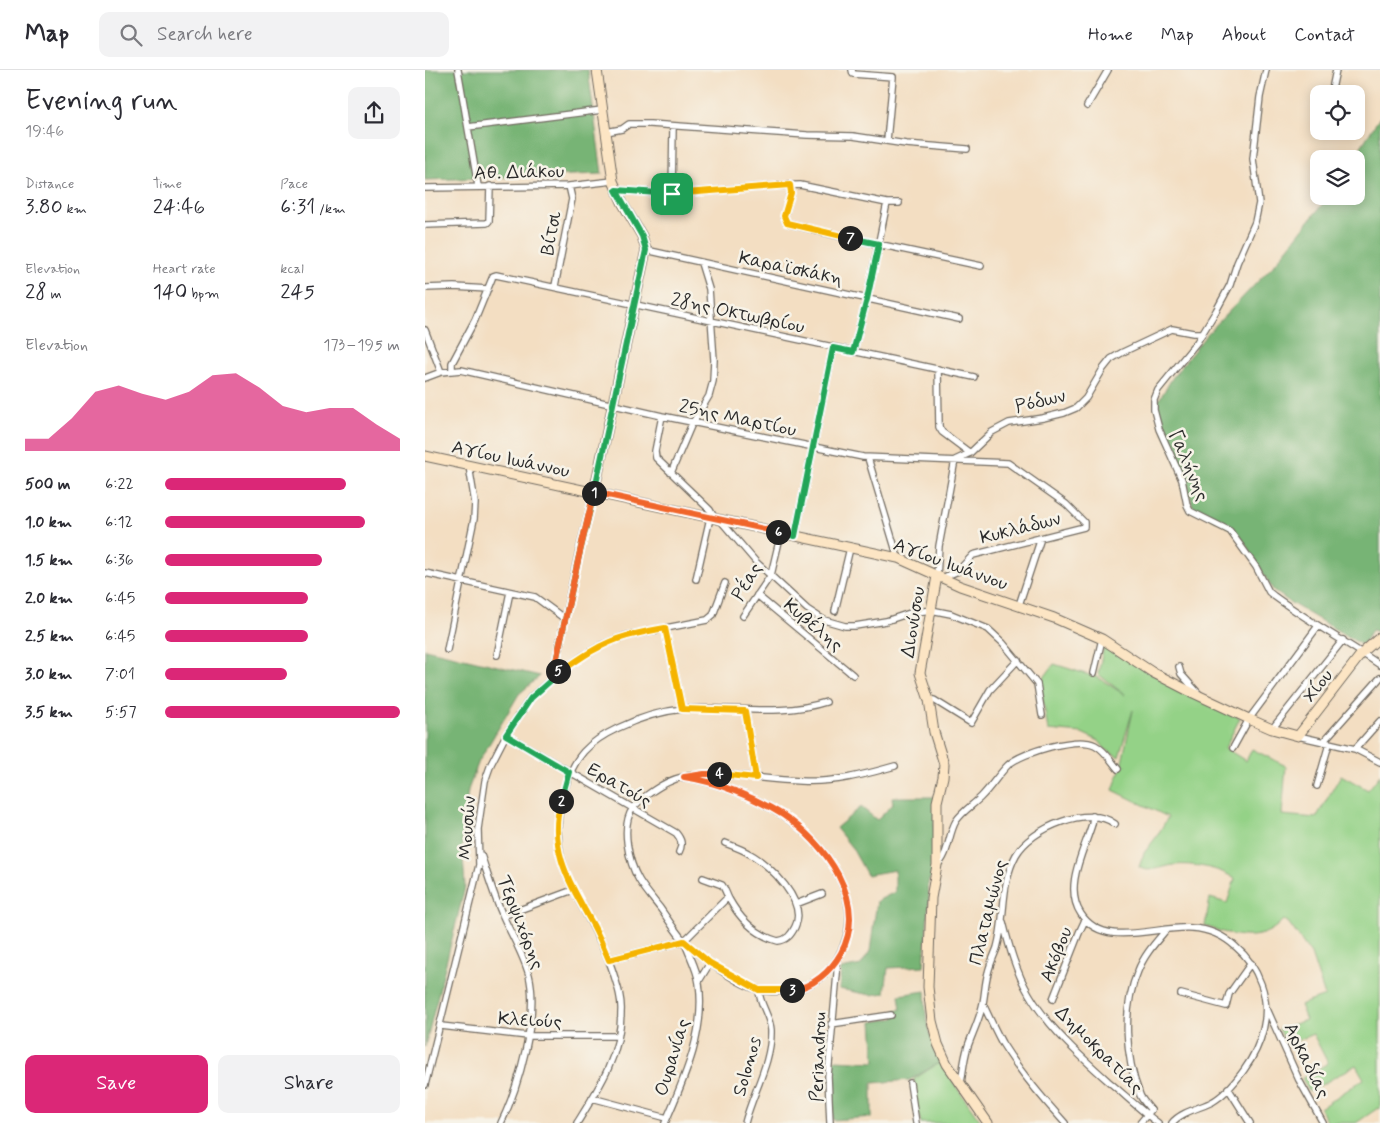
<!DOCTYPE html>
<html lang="en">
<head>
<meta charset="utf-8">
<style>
  :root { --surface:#fff; --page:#f2f2f3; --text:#2b2b33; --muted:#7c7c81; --line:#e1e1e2; --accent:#db2777 }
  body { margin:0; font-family:Mynerve,sans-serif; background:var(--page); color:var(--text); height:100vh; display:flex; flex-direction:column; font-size:19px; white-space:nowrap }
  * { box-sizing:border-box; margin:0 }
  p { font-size:16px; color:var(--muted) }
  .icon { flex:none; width:28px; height:28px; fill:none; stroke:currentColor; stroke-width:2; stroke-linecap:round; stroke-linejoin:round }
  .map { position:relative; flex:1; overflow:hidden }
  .side { display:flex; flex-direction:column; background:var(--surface); width:425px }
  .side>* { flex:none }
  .tools { position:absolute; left:885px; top:15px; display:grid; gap:10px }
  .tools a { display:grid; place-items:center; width:55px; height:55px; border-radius:10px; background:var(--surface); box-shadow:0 2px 12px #0003; font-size:25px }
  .pin { position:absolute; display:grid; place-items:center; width:42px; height:42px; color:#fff; margin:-21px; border-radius:10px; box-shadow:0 2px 8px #0006 }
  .km { position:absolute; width:25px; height:25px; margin:-12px; border-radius:50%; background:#222; color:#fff; font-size:14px; line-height:25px; text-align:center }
  .round { display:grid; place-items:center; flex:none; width:52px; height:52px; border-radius:10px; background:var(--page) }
  .head { display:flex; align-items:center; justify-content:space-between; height:85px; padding:0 25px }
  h1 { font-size:28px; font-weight:600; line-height:38px }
  .stats { display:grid; grid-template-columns:repeat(3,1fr); gap:8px; height:85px; padding:5px 25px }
  .stats div { display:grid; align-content:center }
  .stats b { font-size:21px; font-weight:600 }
  .stats small { font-size:14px; font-weight:400 }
  .stats p { font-size:14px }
  .chart { height:140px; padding:10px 25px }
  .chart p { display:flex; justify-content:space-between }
  .chart svg { width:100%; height:90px; margin-top:5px; fill:var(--accent); opacity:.7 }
  .action { display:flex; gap:10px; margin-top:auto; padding:10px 25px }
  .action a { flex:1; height:58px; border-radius:10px; background:var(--accent); color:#fff; font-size:20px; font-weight:600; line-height:58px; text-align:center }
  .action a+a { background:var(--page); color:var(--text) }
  ul { padding:0 25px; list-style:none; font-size:16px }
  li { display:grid; grid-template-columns:80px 60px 1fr; align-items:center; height:38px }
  li i { height:12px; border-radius:6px; background:var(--accent) }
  header { display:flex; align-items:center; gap:30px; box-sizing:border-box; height:70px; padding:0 25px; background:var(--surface); border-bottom:1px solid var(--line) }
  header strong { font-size:24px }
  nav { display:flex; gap:28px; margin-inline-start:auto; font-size:18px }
  .search { width:350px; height:45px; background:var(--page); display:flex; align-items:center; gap:12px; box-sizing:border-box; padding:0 18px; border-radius:10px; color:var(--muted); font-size:19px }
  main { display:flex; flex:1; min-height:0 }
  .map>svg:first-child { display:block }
  .green { fill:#94d287; stroke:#607e59 }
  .forest { fill:#77b474; stroke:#517050 }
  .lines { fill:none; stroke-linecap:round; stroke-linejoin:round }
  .street-casing { stroke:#716a60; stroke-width:8 }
  .secondary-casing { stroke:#716a60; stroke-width:11 }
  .street { stroke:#fff; stroke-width:5.5 }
  .secondary { stroke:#fce5c4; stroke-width:9 }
  .split-1-casing { stroke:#fff; stroke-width:10 }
  .split-2-casing { stroke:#fff; stroke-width:10 }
  .split-3-casing { stroke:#fff; stroke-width:10 }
  .split-4-casing { stroke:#fff; stroke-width:10 }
  .split-5-casing { stroke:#fff; stroke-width:10 }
  .split-6-casing { stroke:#fff; stroke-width:10 }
  .split-7-casing { stroke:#fff; stroke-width:10 }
  .split-8-casing { stroke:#fff; stroke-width:10 }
  .split-1 { stroke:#22a559; stroke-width:6 }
  .split-2 { stroke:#22a559; stroke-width:6 }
  .split-3 { stroke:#f5b400; stroke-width:6 }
  .split-4 { stroke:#f0652b; stroke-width:6 }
  .split-5 { stroke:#f5b400; stroke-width:6 }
  .split-6 { stroke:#f0652b; stroke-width:6 }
  .split-7 { stroke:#22a559; stroke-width:6 }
  .split-8 { stroke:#f5b400; stroke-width:6 }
  .labels { text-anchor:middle; stroke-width:5; stroke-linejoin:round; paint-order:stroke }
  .street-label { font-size:19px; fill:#2b2b2b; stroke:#f7f3e8 }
</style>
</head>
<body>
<header>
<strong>Map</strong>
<div class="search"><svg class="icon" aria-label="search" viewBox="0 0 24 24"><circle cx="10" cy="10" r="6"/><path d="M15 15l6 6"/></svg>Search here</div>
<nav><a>Home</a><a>Map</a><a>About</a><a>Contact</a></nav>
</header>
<main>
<section class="side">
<div class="head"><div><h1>Evening run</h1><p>19:46</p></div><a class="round"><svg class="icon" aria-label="share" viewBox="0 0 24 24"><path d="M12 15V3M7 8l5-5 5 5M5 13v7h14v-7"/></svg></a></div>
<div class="stats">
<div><p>Distance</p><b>3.80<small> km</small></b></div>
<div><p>Time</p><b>24:46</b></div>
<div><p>Pace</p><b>6:31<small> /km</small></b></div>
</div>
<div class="stats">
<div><p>Elevation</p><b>28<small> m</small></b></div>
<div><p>Heart rate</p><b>140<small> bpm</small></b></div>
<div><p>kcal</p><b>245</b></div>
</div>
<div class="chart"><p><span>Elevation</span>173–195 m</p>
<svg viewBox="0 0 160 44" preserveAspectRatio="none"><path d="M0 44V38L10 38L20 28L30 15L40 12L50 16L60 19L70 15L80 7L90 6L100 13L110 22L120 25L130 23L140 23L150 31L160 38V44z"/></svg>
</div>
<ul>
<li><b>500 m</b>6:22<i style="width:77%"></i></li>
<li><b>1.0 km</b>6:12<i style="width:85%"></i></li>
<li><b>1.5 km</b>6:36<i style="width:67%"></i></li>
<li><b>2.0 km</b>6:45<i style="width:61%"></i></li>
<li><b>2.5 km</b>6:45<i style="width:61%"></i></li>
<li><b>3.0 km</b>7:01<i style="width:52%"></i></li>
<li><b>3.5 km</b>5:57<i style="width:100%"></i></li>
</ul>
<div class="action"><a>Save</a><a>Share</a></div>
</section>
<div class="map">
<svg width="955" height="1053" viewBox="0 0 955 1053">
  <rect width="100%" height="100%" fill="#f7f3e8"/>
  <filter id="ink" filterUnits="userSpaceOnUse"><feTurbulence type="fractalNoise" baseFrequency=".02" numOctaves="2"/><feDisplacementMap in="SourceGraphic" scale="10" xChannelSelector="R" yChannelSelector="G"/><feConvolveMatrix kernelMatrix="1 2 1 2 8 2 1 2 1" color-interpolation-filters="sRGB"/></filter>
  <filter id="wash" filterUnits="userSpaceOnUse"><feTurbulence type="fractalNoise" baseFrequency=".0096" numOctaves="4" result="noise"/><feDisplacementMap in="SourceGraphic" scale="20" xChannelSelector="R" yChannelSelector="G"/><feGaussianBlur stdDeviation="1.12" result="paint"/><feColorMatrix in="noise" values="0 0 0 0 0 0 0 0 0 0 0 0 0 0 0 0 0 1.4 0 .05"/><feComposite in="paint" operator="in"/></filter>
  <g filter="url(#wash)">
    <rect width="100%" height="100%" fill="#f3dec2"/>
    <path class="green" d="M679,576L725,603L815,648L800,678L821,691L827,679L861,696L857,745L891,748L916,705L943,720L955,705V1039L953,1038L931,1053H903L895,1038L939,1009L931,995L884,1022L877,1008L903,993L888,964L862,975L854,959L881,950L875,935L900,926L886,884L863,852L858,850C836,875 808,866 780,856L785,828L802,833L810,809C796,798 766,793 749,795C738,796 723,804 714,797L719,783L732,766L743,747L688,720L696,697L708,640L694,687L680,679L674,671L657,663L623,660L615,613L629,594L674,608L700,625L673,604Z
      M517,991L530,1015L557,1053H496L491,1035L489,1009Z"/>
    <path class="forest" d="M0,0H163L177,104L0,110Z
      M955,47V562L947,560L937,575L866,533L848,520L824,479L810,461L768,437L760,405L735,354L732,333L748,307L782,264L848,196L904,126H931V89H928Z
      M0,579L115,606L94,624L54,691L43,720L37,770L40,817L0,977Z
      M467,727H510L508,803L503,813L504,827L499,896L463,898L460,923L446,925L414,919L416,899L436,895L445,881L452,831L470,822V800L442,805L427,778L411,758L436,737L452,750L468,734Z
      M500,921L501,945L504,962L517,991L485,1010L447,1013V1047L408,1050L407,1011L409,990L450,992L447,952L470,948V940L476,939L474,925Z"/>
  </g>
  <g filter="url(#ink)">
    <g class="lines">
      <g class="street-casing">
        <path id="street" d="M33,0L53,116
          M427,0L428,4L468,7L462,70
          M841,0L835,27L828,89L834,133L830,152L812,193L805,215L791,241L772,272L733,320L729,330V340L734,359L757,410L762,435L765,441L805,461L831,497L844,522L849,526C883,551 920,571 955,595
          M906,24L911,0
          M662,36L683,0
          M891,38L894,36
          M43,57L177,40
          M181,62L197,59L204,54H225L382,65L428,66L481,74L542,79
          M365,115L366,123L359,147L362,153L410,165L556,196
          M0,118L144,116L188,111
          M191,120L247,124L349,116L375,115L462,133H474
          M247,124L248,56
          M0,155L62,153L64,151L65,116
          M221,180L534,249
          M130,216L147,129L144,116
          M0,218L29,217L63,219
          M0,260L16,302
          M428,282L442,229L462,133
          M513,299L514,357L517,362L545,383
          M27,300V293L50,250L68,206L71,205L549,307
          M0,308L16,302L36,300L237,346L438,387L583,393L641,434L659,452V457L548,485L533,501L517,508
          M237,346L230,381L231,388L285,440L290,449
          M443,388L473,488
          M246,403L266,356L284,326L288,311L289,290L284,219L276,193
          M295,450L331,492L382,539L399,550L420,556H430L461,551L485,543L506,540L526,544L563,559L578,573L612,614L617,645
          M370,466L408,278
          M0,503L110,527L140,549
          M512,506L514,476L530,390L545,383L567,362L584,353L618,348L639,343L651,338L661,328L678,299L686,289L698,282L747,259L768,263H778
          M271,509L285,448
          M332,525L428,605
          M594,535L616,468
          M410,541L425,478
          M318,546L346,505L356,463
          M240,558L257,639
          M22,580L49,449L50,433L44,396
          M72,585L85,522
          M754,597L756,604L774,624
          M134,603L130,596L153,486L169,422
          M669,603L677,569
          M504,630H509L546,653L565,620L593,590
          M320,641L331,708
          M847,659L918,570
          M81,665L251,763C256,769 258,774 254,782
          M873,666L930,679L955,692
          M898,672L955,608
          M808,678L824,649L893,556
          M930,679L955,651
          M263,706C300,701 338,710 375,711C409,713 438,705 470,696
          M259,707C291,712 333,728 360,747C405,778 444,834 413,887C404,904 384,919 365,921C355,921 345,922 335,920C313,915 275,887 259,871C250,861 243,849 235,838C228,829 220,820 214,810C204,793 195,756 208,738C212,733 217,729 222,725C233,717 245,709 259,707Z
          M892,716L904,674
          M668,746L667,754C659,781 638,817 656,844C679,880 733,855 767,858C784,859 799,866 811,877C823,887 831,900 836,914C847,943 837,975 819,1000C811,1011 800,1025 787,1032C775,1038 756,1042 747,1053
          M56,785C63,805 69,827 78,846C87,866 98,884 104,905C114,945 94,1016 76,1053
          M512,795C524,786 523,764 531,751C538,741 548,735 556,727C566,717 573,705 583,695C598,682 652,666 670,675C680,680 686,691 693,699
          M278,808L297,815C301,820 301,824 304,829C315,849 331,865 353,871C362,870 366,865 370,857C383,832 345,795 325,784C317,779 308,776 300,773
          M371,834L397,824
          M78,846L148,820
          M578,852C584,876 591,902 604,924C624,958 654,985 683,1011C700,1025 715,1040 733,1053
          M184,890L259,871L303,827
          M274,911L285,893
          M756,924L801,936L804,924L826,893
          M628,929L654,863L660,850
          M558,934C564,947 570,960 577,973C595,1002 617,1028 640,1053
          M842,939L874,1010L898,1053
          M406,954L466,945
          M16,956L103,966H193
          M485,1013L491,1053
          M536,1013C538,1001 539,988 543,976C548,962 555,948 558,933C560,923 560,913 563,903C565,894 569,886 572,878C581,847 575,814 591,785C606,758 664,734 690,754
          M0,1015L54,795L53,759L60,711L66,694L81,665L106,627L134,603L158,586L177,575L200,566L282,550L288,545L300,513
          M803,1018L825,1053
          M167,1028L242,1048
          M152,1053C174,1018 196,985 196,942C197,928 192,915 188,902C165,832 114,798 140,718C149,687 163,672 193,658C212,649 237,641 258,639C306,636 354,647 401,632
          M240,1053C259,1009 281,962 274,913C272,899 264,885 260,873
          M320,1053C328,1022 347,992 346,960C345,945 334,934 334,920
          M405,1053L403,1006L412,904V897L410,893
          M715,1053L726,1040C722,1035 717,1030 715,1025C700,987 697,938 713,901C719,885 731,872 741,860"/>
      </g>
      <g class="secondary-casing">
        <path id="secondary" d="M0,386L473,488L535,516L629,548L677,569L727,602L764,621L824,649L847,659L873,666L937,583L955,567
          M169,422L221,180L217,166L198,134L188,111L172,0
          M512,506L495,603L504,630L509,662L519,694L518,707L512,732V795L506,828L503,917L507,951L513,974L522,994L563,1053"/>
      </g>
      <use href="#street" class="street"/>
      <use href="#secondary" class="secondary"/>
    </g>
  </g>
  <g class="lines" filter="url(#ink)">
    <g class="split-1-casing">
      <path id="split-1" d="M169,423L221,180L217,166L191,120L247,124"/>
    </g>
    <g class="split-2-casing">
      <path id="split-2" d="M136,731L144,702L81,665L106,628L134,603L130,596L154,486L169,423"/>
    </g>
    <g class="split-3-casing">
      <path id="split-3" d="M136,731C122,779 146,815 168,855C174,866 179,878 184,890L259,871L285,893L334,920H367"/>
    </g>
    <g class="split-4-casing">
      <path id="split-4" d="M294,704H279L259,707C290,711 331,728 358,745C400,773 444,831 416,883C406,901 388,917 367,920"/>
    </g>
    <g class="split-5-casing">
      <path id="split-5" d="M133,601L134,603C155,588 176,573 202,566C214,563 227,560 240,558L257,639L320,641L331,708L294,704"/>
    </g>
    <g class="split-6-casing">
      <path id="split-6" d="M133,601L130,596L154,486L169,422L353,462"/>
    </g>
    <g class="split-7-casing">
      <path id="split-7" d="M353,462L370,466L408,278L428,282L442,229L454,174L425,168"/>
    </g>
    <g class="split-8-casing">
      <path id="split-8" d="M247,124L365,115L366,123L359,146L362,153L425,168"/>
    </g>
    <use href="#split-1" class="split-1"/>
    <use href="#split-2" class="split-2"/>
    <use href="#split-3" class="split-3"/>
    <use href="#split-4" class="split-4"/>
    <use href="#split-5" class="split-5"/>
    <use href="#split-6" class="split-6"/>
    <use href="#split-7" class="split-7"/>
    <use href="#split-8" class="split-8"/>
  </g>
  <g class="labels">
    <g class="street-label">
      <text transform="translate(94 101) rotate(-1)" y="7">Αθ. Διάκου</text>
      <text transform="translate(125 163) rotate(-79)" y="7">Βίτσι</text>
      <text transform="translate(366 197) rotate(12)" y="7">Καραϊσκάκη</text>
      <text transform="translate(313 242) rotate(12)" y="7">28ης Οκτωβρίου</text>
      <text transform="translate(615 330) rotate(-13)" y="7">Ρόδων</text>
      <text transform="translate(313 347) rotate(12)" y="7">25ης Μαρτίου</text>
      <text transform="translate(86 388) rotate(12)" y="7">Αγίου Ιωάννου</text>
      <text transform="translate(765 395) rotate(67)" y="7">Γαλήνης</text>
      <text transform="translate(595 457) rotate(-14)" y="7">Κυκλάδων</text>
      <text transform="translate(526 493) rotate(20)" y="7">Αγίου Ιωάννου</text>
      <text transform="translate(321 511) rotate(-59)" y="7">Ρέας</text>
      <text transform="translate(487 552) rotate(-81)" y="7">Διονύσου</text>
      <text transform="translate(389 554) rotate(40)" y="7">Κυβέλης</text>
      <text transform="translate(892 615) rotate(-52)" y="7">Χίου</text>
      <text transform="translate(195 714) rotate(30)" y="7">Ερατούς</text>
      <text transform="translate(41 758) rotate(-86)" y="7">Μουσών</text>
      <text transform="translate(562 842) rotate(-76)" y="7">Πλαταμώνος</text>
      <text transform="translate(97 852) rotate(69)" y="7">Τερψιχόρης</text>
      <text transform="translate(630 884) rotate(-68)" y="7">Ακόβου</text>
      <text transform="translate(105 949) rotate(3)" y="7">Κλειούς</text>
      <text transform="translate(675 979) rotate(45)" y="7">Δημοκρατίας</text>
      <text transform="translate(246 987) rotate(-73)" y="7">Ουρανίας</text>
      <text transform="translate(392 987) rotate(-88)" y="7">Periandrou</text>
      <text transform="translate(883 990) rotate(64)" y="7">Αρκαδίας</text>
      <text transform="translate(321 996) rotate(-74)" y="7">Solonos</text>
    </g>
  </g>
</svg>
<div class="tools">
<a><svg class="icon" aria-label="locate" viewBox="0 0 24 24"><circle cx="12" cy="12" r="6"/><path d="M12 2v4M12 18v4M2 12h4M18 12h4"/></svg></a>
<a><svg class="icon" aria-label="layers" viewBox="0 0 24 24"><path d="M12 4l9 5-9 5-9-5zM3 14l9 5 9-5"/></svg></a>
</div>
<div class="pin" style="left:247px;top:124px;background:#1e9e55"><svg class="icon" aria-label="arrive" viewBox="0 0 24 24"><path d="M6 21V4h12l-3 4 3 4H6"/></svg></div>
<b class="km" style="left:169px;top:423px">1</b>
<b class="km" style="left:136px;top:731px">2</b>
<b class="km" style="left:367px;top:920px">3</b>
<b class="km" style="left:294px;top:704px">4</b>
<b class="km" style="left:133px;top:601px">5</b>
<b class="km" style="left:353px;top:462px">6</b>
<b class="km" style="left:425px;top:168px">7</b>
</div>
</main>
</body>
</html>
